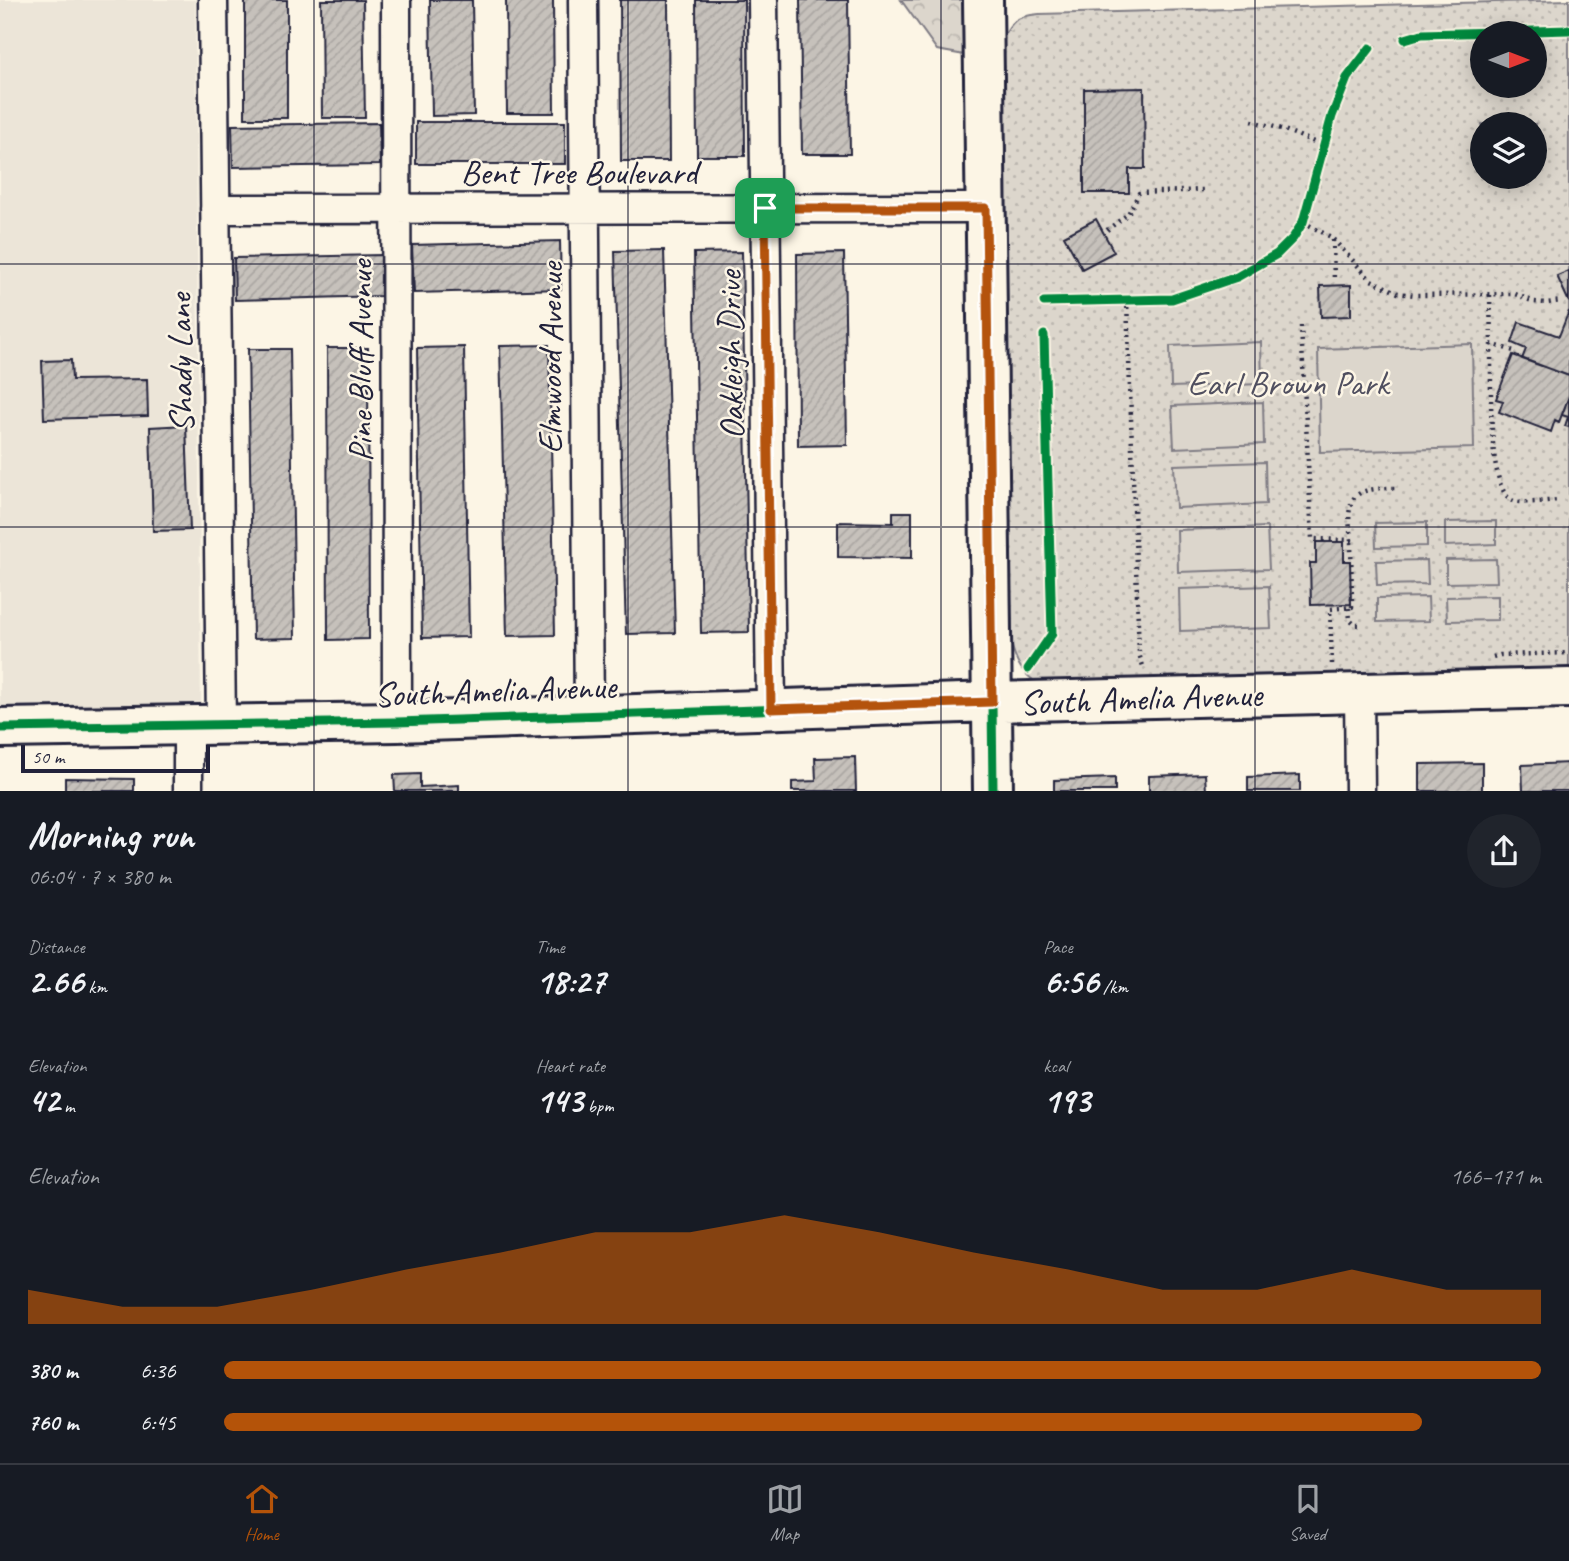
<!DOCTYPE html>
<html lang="en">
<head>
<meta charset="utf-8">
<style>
  :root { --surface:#171b24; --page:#20242c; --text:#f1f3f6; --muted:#9ea1a6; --line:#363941; --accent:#b45309 }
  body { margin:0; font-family:Caveat,sans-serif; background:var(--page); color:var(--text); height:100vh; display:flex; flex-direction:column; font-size:26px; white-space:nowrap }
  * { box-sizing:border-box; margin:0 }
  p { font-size:23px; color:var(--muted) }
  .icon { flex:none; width:38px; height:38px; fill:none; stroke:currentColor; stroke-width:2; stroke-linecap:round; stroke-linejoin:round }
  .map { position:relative; height:791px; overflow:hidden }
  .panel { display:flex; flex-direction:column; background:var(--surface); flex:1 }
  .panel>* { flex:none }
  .needle { width:46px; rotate:90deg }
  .fabs { position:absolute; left:1470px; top:21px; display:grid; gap:14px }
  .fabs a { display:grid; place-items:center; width:77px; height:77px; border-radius:50%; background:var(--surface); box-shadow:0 4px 18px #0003; font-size:35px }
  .scale { position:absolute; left:21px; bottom:18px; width:189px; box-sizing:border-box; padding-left:7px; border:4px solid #22223b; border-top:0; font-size:19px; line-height:24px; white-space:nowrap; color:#22223b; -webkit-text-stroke:5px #fcf5e5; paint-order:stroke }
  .pin { position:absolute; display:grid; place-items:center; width:60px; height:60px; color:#fff; margin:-30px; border-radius:14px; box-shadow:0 4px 10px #0006 }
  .round { display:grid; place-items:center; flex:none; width:74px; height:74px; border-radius:37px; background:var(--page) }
  .summary { display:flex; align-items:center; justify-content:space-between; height:119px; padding:0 28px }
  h1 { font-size:38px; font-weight:600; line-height:52px }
  .figures { display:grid; grid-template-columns:repeat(3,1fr); gap:10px; height:119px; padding:7px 28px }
  .figures div { display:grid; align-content:center }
  .figures b { font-size:35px; font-weight:600 }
  .figures small { font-size:19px; font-weight:400 }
  .figures p { font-size:19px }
  .chart { height:196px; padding:14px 28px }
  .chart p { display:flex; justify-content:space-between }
  .chart svg { width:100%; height:126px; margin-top:7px; fill:var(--accent); opacity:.7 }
  ul { padding:0 28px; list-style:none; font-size:23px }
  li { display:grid; grid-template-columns:112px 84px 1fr; align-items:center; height:52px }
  li i { height:18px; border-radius:9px; background:var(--accent) }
  .tab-bar { display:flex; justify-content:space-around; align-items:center; height:98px; border-top:2px solid var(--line); background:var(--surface); font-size:19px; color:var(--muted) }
  .tab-bar a { display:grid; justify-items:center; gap:4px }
  .tab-bar .current { color:var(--accent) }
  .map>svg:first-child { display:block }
  .built { fill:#ece5d8 }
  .grass { fill:url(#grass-dots); stroke:#7f7c84; stroke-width:2; fill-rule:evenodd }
  .forest { fill:url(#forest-crowns); stroke:#7f7c84; stroke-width:2 }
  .pitch { fill:#dcd6cc; stroke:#7f7c84; stroke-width:2 }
  .building { fill:url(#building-hatch); stroke:#22223b; stroke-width:2 }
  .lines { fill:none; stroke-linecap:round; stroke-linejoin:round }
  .street-casing { stroke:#22223b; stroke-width:33 }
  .secondary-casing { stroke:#22223b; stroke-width:44 }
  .path { stroke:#22223b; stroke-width:4.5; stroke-dasharray:2 5; stroke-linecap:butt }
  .street { stroke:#fcf5e5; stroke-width:28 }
  .secondary { stroke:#fcf5e5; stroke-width:38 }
  .cycleway-casing { stroke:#fcf5e5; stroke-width:13 }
  .cycleway { stroke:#00873e; stroke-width:9 }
  .route-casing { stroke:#fff; stroke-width:14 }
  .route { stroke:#b45309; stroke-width:9 }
  .grid { fill:none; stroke:#22223b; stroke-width:2; stroke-opacity:0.55 }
  .labels { text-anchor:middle; stroke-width:5; stroke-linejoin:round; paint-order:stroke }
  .street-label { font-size:35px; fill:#22223b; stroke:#fcf5e5 }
  .park-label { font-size:35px; fill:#504f5f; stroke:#fcf5e5 }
</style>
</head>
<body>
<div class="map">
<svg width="1569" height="791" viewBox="0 0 1569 791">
  <defs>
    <pattern id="grass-dots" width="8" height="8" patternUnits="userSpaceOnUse" patternTransform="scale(1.75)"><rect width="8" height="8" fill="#dcd6cc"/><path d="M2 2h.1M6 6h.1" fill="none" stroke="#bcb7b0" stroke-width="1.8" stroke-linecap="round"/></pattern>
    <pattern id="forest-crowns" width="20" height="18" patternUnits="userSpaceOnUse" patternTransform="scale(1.75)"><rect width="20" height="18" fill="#dcd6cc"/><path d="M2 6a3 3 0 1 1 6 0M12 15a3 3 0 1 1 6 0" fill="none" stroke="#bcb7b0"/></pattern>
    <pattern id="building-hatch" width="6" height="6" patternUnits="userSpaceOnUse" patternTransform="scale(1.75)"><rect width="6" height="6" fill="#c6c1bb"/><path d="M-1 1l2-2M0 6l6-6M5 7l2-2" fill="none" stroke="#aaa6a2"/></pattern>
  </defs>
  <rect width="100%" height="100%" fill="#fcf5e5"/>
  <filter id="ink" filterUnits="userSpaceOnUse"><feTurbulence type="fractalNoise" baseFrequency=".0143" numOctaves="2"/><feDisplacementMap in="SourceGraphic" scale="14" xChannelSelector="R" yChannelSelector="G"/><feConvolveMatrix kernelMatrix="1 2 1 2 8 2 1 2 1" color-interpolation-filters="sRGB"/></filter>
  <g filter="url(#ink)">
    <path class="built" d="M0,0H195L201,712L0,715Z"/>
    <path class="grass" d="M1569,0V673L1040,684C1023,675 1018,666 1012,647L1002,41C1011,21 1016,16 1039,14ZM1482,33H1535V86H1482ZM1482,124H1535V177H1482Z"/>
    <path class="forest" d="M901,0H969L970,56L937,50Z"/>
    <path class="pitch" d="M1261,342L1262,384L1171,387L1170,346Z
      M1472,344L1474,448L1320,452L1318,349Z
      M1263,402L1264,444L1174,448L1172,406Z
      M1265,462L1266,504L1176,508L1174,465Z
      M1496,521V544L1445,546V522Z
      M1427,522V546L1376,547L1375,523Z
      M1267,527L1269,569L1178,572L1177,530Z
      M1496,559L1497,582L1446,583V560Z
      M1427,560L1428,584L1377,585L1376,561Z
      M1269,586L1271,628L1180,631L1179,589Z
      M1498,596V620L1447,621L1446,597Z
      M1428,597L1429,621L1377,622V598Z"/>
    <path class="building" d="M245,0H287V118H245Z
      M321,0H363L365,118H322Z
      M430,0H472L474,115L432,116Z
      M506,0H553L554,113H507Z
      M620,0H668L669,161H621Z
      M696,0H744L745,156H697Z
      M800,0H848L850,154H802Z
      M1144,88L1145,169H1129V193H1084V89Z
      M416,122H565V164H416Z
      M379,123L380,165L233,167L232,125Z
      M1096,219L1114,252L1082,269L1064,236Z
      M560,241L561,289L414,293L412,245Z
      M664,250L675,633L626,634L615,251Z
      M742,252L749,632L701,633L694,253Z
      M844,253L847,445L798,446L797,254Z
      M381,255L382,296L235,300L234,258Z
      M1569,271V302L1557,276Z
      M1351,285V316L1321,317L1320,286Z
      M1569,311V376L1522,359L1526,349L1512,343L1519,322L1559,336Z
      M549,345L555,635L507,636L500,346Z
      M464,347L469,637L422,638L417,348Z
      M327,348H368L369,639L328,640Z
      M248,349H290L295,638L253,639Z
      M1513,355L1569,376V396L1559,422L1555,420L1551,432L1499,412L1503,401L1496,399Z
      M71,360L72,380L147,379L148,416L44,419L42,361Z
      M1569,396V427L1565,426L1568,417L1562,415Z
      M186,425L190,530L153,531L150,427Z
      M893,512H912V558L838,557V522L893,523Z
      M1316,542H1344V561H1350L1351,604L1311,605L1310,563H1316Z
      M855,757L856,791H792V782L816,781L815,758Z
      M1482,763V791H1420V764Z
      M1569,763V791H1523L1522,765Z
      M420,774V787L459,785V791H395L394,775Z
      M1205,774L1206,791H1149V776Z
      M1300,775V791H1248V777Z
      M65,778L134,779V791H65Z
      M1115,778V791H1054V780Z"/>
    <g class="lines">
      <g class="street-casing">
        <path id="street" d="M213,0L221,725
          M396,0L397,722
          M583,0L589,715
          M763,0L771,709
          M215,209L986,208
          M1359,692L1360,791
          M188,791V726"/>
      </g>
      <g class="secondary-casing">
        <path id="secondary" d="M983,0L993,791
          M0,728L397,722L992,702L1569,688"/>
      </g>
      <path class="path" d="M1252,121L1282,129L1324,146
        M1303,222L1331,237L1371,280L1398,293L1414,295L1515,294L1534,302L1546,303L1562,301
        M1107,230L1128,214L1139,193L1203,190
        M1333,240L1334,282
        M1490,295L1491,344L1517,352
        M1127,300L1139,654L1144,669
        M1301,326L1312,539L1351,540C1346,498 1349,488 1395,488
        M1491,344C1492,372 1485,493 1514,501C1526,504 1545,501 1558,500
        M1349,608L1350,620L1355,625H1361
        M1493,657L1500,655L1569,653
        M1332,664L1330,609L1352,607L1351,540"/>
      <use href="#street" class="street"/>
      <use href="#secondary" class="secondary"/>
      <g class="cycleway-casing">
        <path id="cycleway" d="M1405,39L1422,34L1569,30
          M1044,302L1172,299L1237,277L1277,254L1293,238L1303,222L1332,116L1347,78L1370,48
          M1028,669L1052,634L1044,335
          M0,728L397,722L992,702L993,791"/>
      </g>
      <use href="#cycleway" class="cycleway"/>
    </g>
  </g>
  <g class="lines" filter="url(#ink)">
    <g class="route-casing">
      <path id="route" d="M765,208H986L992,702L771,709Z"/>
    </g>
    <use href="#route" class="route"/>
  </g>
  <path class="grid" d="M314,0V791M628,0V791M941,0V791M1255,0V791M0,264H1569M0,527H1569"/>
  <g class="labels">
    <g class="street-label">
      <text x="579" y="184">Bent Tree Boulevard</text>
      <text transform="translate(730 355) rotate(-91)" y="12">Oakleigh Drive</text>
      <text transform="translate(550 358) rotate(-90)" y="12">Elmwood Avenue</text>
      <text transform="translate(360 361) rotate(-90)" y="12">Pine Bluff Avenue</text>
      <text transform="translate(180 363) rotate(-91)" y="12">Shady Lane</text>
      <text transform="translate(495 690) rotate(-2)" y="12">South Amelia Avenue</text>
      <text transform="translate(1141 698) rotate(-2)" y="12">South Amelia Avenue</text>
    </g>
    <g class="park-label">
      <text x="1288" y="395">Earl Brown Park</text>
    </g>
  </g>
</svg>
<div class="fabs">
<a><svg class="needle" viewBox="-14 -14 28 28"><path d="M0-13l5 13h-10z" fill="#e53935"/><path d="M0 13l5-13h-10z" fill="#9ea1a6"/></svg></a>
<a><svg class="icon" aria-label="layers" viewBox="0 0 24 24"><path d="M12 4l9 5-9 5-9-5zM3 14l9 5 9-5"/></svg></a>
</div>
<div class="scale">50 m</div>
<div class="pin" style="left:765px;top:208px;background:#1e9e55"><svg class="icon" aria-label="arrive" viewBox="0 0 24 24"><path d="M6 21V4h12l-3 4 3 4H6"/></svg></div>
</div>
<section class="panel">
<div class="summary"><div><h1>Morning run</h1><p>06:04 · 7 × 380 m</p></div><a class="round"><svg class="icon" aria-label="share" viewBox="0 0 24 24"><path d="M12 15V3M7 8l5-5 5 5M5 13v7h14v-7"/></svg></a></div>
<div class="figures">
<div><p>Distance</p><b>2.66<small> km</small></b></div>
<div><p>Time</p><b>18:27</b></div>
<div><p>Pace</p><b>6:56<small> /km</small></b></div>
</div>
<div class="figures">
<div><p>Elevation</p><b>42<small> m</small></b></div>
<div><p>Heart rate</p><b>143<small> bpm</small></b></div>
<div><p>kcal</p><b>193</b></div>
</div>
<div class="chart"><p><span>Elevation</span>166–171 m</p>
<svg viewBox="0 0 160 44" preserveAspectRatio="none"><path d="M0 44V32L10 38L20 38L30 32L40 25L50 19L60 12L70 12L80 6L90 12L100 19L110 25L120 32L130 32L140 25L150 32L160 32V44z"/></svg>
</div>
<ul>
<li><b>380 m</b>6:36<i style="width:100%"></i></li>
<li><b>760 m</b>6:45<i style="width:91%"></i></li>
</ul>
</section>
<nav class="tab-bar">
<a class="current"><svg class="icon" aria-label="home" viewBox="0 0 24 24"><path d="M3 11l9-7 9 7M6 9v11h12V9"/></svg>Home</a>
<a><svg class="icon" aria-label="map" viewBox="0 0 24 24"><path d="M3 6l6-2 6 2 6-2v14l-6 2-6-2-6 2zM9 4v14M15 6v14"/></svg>Map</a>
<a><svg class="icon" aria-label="saved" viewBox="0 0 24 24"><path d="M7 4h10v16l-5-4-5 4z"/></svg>Saved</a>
</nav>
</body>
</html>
